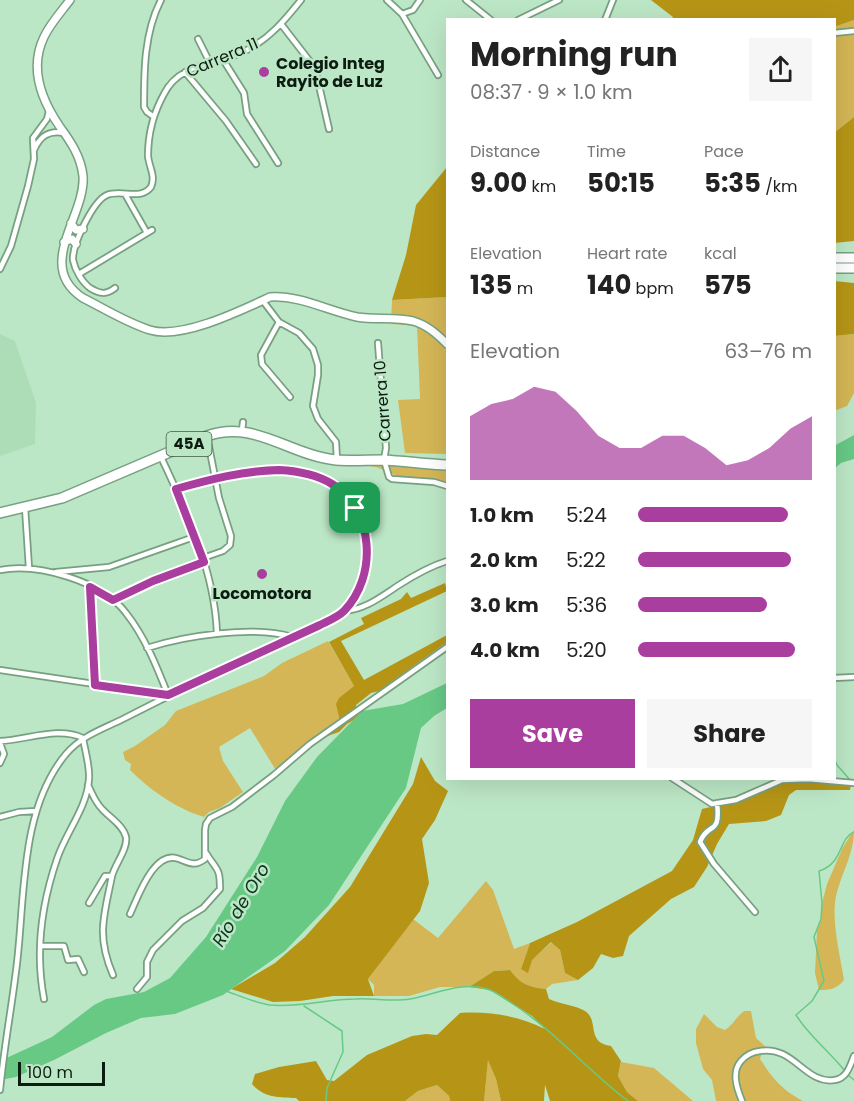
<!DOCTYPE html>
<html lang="en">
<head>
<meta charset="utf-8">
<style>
  :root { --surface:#fff; --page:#f6f6f6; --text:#222; --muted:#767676; --accent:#a93e9f }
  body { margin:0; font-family:Poppins,sans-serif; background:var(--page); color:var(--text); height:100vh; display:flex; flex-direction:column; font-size:22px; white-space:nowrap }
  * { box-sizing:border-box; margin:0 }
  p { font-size:20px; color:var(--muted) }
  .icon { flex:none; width:33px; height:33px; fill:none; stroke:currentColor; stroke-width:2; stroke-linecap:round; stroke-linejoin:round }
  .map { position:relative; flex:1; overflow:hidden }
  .drawer { position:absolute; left:446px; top:18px; width:390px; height:762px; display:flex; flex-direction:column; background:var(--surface); border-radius:0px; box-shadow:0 6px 24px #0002 }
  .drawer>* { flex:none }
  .scale { position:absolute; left:18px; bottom:15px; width:87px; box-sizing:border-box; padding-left:6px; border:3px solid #0c1c11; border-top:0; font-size:16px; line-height:21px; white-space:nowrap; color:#0c1c11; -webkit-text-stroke:4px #bce7c6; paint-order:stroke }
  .pin { position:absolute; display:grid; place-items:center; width:51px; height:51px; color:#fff; margin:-26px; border-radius:12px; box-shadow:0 3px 9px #0006 }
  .round { display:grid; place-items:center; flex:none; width:63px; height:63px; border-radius:0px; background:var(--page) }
  .overview { display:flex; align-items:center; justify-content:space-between; height:102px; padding:0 24px }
  h1 { font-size:33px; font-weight:700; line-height:45px }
  .metrics { display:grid; grid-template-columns:repeat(3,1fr); gap:9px; height:102px; padding:6px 24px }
  .metrics div { display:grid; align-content:center }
  .metrics b { font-size:26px; font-weight:700 }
  .metrics small { font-size:16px; font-weight:400 }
  .metrics p { font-size:16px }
  .chart { height:168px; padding:12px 24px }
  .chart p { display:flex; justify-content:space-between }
  .chart svg { width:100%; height:108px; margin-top:6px; fill:var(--accent); opacity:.7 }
  .cta { display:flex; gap:12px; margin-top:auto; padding:12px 24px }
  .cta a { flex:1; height:69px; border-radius:0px; background:var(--accent); color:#fff; font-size:24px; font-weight:700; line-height:69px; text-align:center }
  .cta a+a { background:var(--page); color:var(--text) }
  ul { padding:0 24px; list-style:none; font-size:20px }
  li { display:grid; grid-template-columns:96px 72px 1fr; align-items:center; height:45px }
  li i { height:15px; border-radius:8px; background:var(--accent) }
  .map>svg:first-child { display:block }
  .built { fill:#acddb7 }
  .green { fill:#d4b656 }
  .forest { fill:#b69516 }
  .water { fill:#68c985 }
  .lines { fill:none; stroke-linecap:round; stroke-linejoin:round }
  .stream { stroke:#68c985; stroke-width:1.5 }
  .street-casing { stroke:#77a081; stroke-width:8 }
  .secondary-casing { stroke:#77a081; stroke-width:10 }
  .highway-casing { stroke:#77a081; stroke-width:12 }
  .street { stroke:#fff; stroke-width:4.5 }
  .secondary { stroke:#fff; stroke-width:7 }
  .highway { stroke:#fff; stroke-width:9 }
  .route-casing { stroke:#fff; stroke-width:12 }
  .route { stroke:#a93e9f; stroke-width:8 }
  .poi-dot { fill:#a93e9f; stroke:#bce7c6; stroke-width:2 }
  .labels { text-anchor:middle; stroke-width:5; stroke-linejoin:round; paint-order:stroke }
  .shield { fill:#bce7c6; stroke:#415947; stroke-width:1.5 }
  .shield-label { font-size:15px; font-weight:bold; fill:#0c1c11 }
  .street-label { font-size:16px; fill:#0c1c11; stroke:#bce7c6 }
  .poi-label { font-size:16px; font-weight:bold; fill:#0c1c11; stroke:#bce7c6; text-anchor:start }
  .water-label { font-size:18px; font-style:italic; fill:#0b341a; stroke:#bce7c6 }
</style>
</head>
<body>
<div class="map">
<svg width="854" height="1101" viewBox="0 0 854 1101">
  <rect width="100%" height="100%" fill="#bce7c6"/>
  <path class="built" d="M0,334L15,341L36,403L35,444L0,456Z"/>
  <path class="green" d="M854,20V117L834,133V27Z
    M447,297V454L405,453L398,400L420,399L417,326L391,324L392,300Z
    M854,334V393L847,406L834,411V336Z
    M384,461L447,468V486L412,482L376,467L338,462Z
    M328,641L354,686L340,721L277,772L250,728L219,747L223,761L243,792L220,808L209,812L204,817C177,809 150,790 130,770L131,764L125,760L123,752L135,746L165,725L176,711L264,676L282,663Z
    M854,830C854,853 843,870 837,892C830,917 840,954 844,980C837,989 830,990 819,990L815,973L817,931L821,919L822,903L827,884L843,847Z
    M486,881L493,890L514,949L530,943L521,969L552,942L560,950L565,973L578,980L552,984L546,989C529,987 520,984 509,970L494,971L469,987H440L409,996H374V985L368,979L413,919L438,938Z
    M744,1011H751L756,1038L767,1048L762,1052L760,1059C773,1079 782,1090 803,1101H716L712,1080L703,1069L696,1043V1029L704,1014L717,1027L725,1030C733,1025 736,1017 744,1011Z
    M488,1058L496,1079L501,1101H484Z
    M621,1062L654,1068L693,1101H638L627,1092L618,1076Z
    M437,1085L449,1096L450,1101H405L418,1091Z"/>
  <path class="forest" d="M651,0H854V20L834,27V20L672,19L673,17Z
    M854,117V241L834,243V133Z
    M447,167V297L392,300L406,255L416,205Z
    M834,281L854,283V334L834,336Z
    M445,583L447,591L341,641L364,680L447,635V642L379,691L371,693L356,705L359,717L347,724L339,732L311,742L325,729L340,721L336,704L339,698L354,686L329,642L364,624L361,618L401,599L407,592L411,598Z
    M421,757L435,781L448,791L435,820L422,839L429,883L420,911L368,979L374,996H333L300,1001L273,1002L231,989L275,963L305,937L350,887L413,784Z
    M782,781H808L851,784L850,790H796L789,795L781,815L766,821L729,824L717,844L707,867L694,887L671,899L629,936L623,956L613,958L601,954L593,968L578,980L565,973L560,950L551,942L532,960L528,973L521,969L530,943L577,922L672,871L693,840L702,809L736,801Z
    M510,970C520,984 529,987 546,989L549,999C560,1004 575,1005 585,1011C600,1021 585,1042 611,1046L621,1061L618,1076L627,1092L638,1101H550L545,1085L544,1101H501L496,1079L488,1060L484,1101H450L449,1096L437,1085L418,1091L405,1101H299L296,1098C279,1097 264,1098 252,1084L255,1074L279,1067L316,1061L327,1080L334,1081L367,1055L412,1036L426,1034L437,1035L460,1013C489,1011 520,1016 545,1029L532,1016L490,990L469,987L494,971Z"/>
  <path class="water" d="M854,435V459L841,463L834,469V446Z
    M447,683V708L434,716L421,728L406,788L329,905L285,951L223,995L175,1014L141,1018L106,1033L54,1060L16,1077L0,1080V1061L52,1037L94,1005L106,999L144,992L170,978L206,937L257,857L285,801L317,757L362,711L403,704Z"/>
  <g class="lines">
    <path class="stream" d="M834,758L837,765L851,781
      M226,991C240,996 256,1003 270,1005C299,1008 327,999 356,999C374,998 392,1002 410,999C437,994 463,980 490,990C497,993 504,998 510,1002C554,1030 587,1070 628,1101
      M304,1006L342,1031L343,1052L327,1088L326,1101
      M845,1071C829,1051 809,1036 796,1015L812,1001L824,981L814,937L821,919L822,903L819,871C844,863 838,839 854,832
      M848,1075L854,1080"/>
    <g class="street-casing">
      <path id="street" d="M387,0L402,14L438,75
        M466,0L491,20
        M402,14L413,10L420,0
        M518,20L559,0
        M605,20L613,0
        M281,24L315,68L329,129
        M834,33L854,31
        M198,39L209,61
        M222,58L244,93L247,114L278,163
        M185,72L226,121L256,164
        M154,117L147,112L144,107C144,71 144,33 161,0
        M34,150C40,136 49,130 64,133
        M125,194L147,233
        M0,269L11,246L28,186L34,159L33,138L47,119L49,111
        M79,274L152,230
        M115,288C106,295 100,294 90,288C82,282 75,270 73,260C72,245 93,201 107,195C122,189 140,201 151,187C156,176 149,167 148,156C148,135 154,112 164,94C180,61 220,65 247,50C270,38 285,20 301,0
        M263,301L279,322L299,333L313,349L318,365V375L313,406L318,419L336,442L337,460
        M279,322L261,355L262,364L290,397
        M378,343L386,448L384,460L389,477L392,479L434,482L447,486
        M242,431L243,422
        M161,457C187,512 215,572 217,634
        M25,507L29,568
        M203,558L223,551L230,545L231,536L219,498L207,436
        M0,570C38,563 102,581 126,613C145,637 157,667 168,695
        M56,572L109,567L194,537
        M90,587L95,685
        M113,600L153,581L204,562
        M343,611C365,610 382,596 399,585C413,576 431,566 447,561
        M147,648C184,636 255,625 292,637
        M0,670L168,695
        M834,678L854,677
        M0,741C27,740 58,726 83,738
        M0,743L4,754L0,763
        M672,778L712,804L736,800L782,780L808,779L854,783
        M88,785C92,793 95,802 102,809C109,817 123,825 126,837C128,849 115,864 112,876C104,916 96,935 113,975
        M717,803C721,837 708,821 700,842L714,864L755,912
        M0,817L19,812L36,811
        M89,903L105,876H112
        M130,914C138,897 154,849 179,859C190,863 195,867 205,859V830L206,824L210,818L232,807L274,775L310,744L447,647
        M40,946H64L68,960L78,959L84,972
        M137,989L147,977V962L153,950L182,921L203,908L220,889C220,867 217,871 206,853
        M44,999C35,952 42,903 57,859C66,832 87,808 89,779C90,766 85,751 83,738
        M0,1090C4,1047 12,1006 17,963C25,896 20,809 66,754C81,736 103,729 123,719C188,686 253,653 320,625C328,621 338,617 344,611C358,596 370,563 367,542C366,535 362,528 360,521C357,513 355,506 350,500C338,485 317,475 298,471C258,464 215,478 176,489
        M742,1101C737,1089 731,1072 741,1061C746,1055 752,1052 760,1051C794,1045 805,1085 835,1080C847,1078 850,1066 854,1056"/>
    </g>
    <g class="secondary-casing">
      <path id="secondary" d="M70,0C61,12 50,24 44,37C29,68 42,101 60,127C71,142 81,157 83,176C86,216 34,266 83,298C105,309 127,323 150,330C181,340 242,310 270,297C300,295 328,311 357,317C375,320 395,317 413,321C427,325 437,334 447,344
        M71,223L76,230L83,229
        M64,242L72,239L76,244"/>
    </g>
    <g class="highway-casing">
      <path id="highway" d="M834,258H854
        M834,268H854
        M0,513L62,498L207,436C254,419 289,455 336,460C351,461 367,460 382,460C404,461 425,464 447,465"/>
    </g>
    <use href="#street" class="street"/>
    <use href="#secondary" class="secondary"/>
    <use href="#highway" class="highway"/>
  </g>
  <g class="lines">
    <g class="route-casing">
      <path id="route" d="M279,470C298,471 316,474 332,484C374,510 378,576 344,611C338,617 328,621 320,625L168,695L95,685L90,587L113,600L153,581L204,562L176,489C211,479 243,471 279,470Z"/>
    </g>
    <use href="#route" class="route"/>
  </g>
  <g class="poi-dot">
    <circle cx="264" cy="72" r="6"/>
    <circle cx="262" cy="574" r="6"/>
  </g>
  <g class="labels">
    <rect class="shield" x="166.5" y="432" width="45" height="24" rx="4.5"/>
    <g class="shield-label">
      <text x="189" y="449">45A</text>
    </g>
    <g class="street-label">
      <text transform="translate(222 57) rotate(-23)" y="6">Carrera 11</text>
      <text transform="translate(382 401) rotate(-94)" y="6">Carrera 10</text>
    </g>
    <g class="poi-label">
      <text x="276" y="69">Colegio Integ<tspan x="276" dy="18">Rayito de Luz</tspan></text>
      <text x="262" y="599" text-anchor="middle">Locomotora</text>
    </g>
    <g class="water-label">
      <text transform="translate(241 905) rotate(-59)" y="6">Río de Oro</text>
    </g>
  </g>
</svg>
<div class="scale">100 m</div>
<div class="pin" style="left:355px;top:508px;background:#1e9e55"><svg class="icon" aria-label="arrive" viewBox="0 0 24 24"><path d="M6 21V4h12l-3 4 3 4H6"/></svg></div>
<section class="drawer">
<div class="overview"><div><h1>Morning run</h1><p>08:37 · 9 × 1.0 km</p></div><a class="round"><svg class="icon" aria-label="share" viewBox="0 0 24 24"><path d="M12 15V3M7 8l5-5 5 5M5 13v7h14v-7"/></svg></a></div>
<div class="metrics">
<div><p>Distance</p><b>9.00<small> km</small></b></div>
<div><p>Time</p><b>50:15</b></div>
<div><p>Pace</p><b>5:35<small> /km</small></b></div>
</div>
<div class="metrics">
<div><p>Elevation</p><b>135<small> m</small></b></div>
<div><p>Heart rate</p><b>140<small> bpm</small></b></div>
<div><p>kcal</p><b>575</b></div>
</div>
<div class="chart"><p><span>Elevation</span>63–76 m</p>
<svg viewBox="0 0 160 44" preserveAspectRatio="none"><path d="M0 44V18L10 13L20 11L30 6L40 8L50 16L60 26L70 31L80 31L90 26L100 26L110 31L120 38L130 36L140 31L150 23L160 18V44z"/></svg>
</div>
<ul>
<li><b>1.0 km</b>5:24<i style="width:86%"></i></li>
<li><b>2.0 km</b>5:22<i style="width:88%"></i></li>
<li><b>3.0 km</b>5:36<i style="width:74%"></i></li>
<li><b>4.0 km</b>5:20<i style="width:90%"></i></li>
</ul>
<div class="cta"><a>Save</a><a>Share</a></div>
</section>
</div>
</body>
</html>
